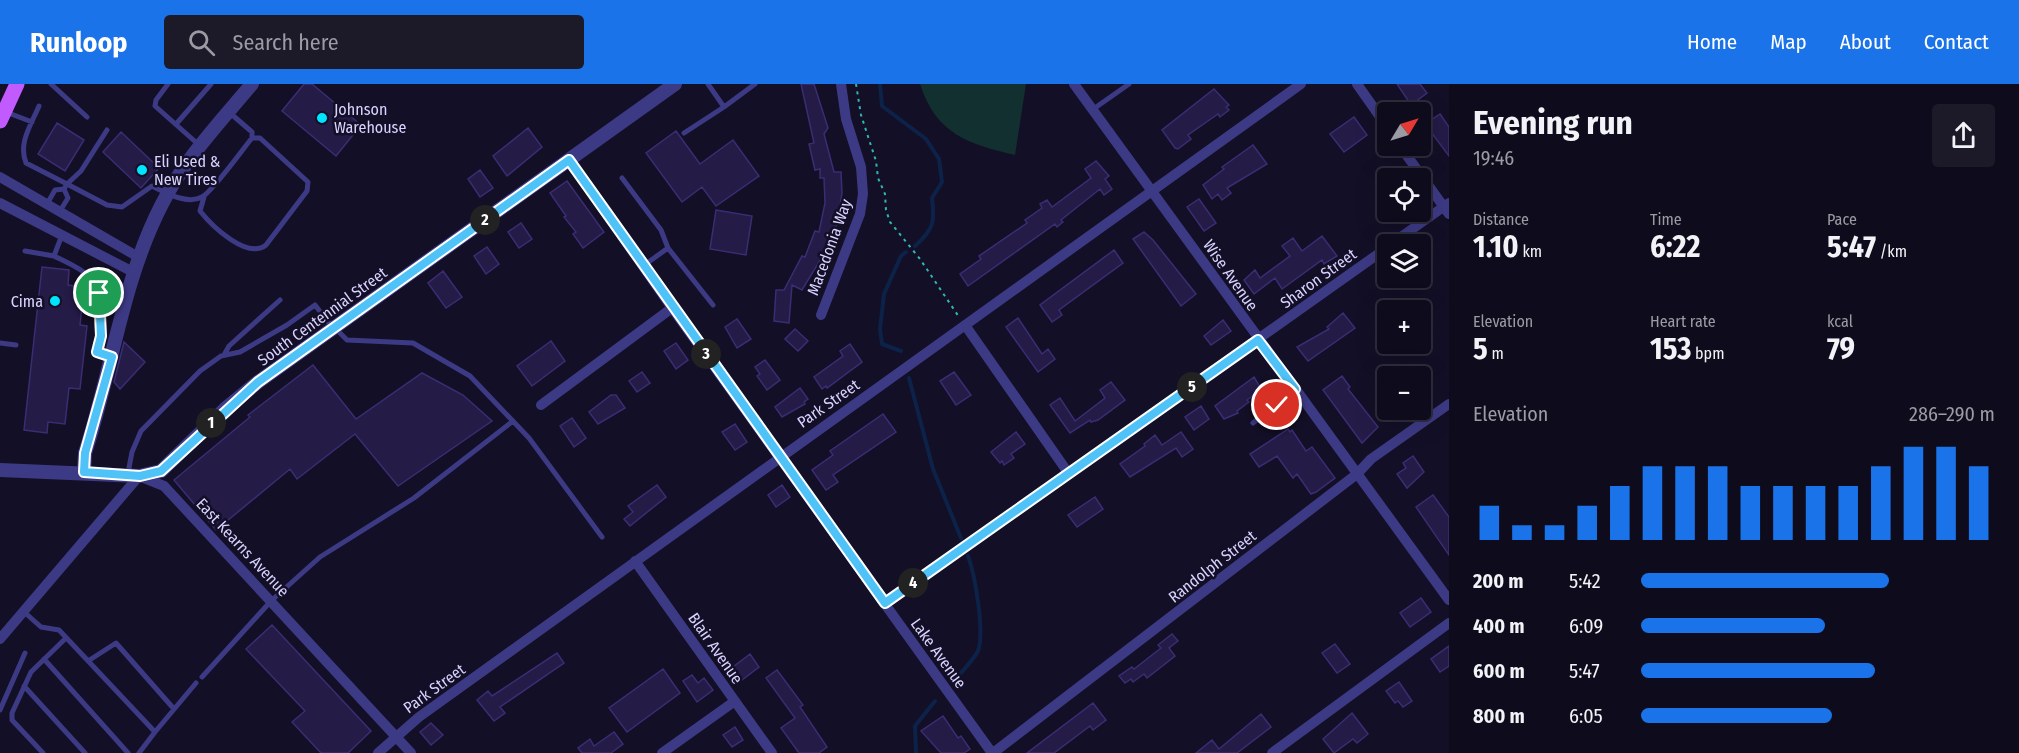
<!DOCTYPE html>
<html lang="en">
<head>
<meta charset="utf-8">
<style>
  :root { --surface:#0e0b1c; --page:#1c1929; --text:#f1f3f6; --muted:#9b9ba3; --line:#2e2b3b; --accent:#1a73e8 }
  body { margin:0; font-family:"Fira Sans Condensed",sans-serif; background:var(--page); color:var(--text); height:100vh; display:flex; flex-direction:column; font-size:22px; white-space:nowrap }
  * { box-sizing:border-box; margin:0 }
  p { font-size:20px; color:var(--muted) }
  .icon { flex:none; width:33px; height:33px; fill:none; stroke:currentColor; stroke-width:2; stroke-linecap:round; stroke-linejoin:round }
  .map { position:relative; flex:1; overflow:hidden }
  .panel { display:flex; flex-direction:column; background:var(--surface); width:570px }
  .panel>* { flex:none }
  .needle { width:39px; rotate:52deg }
  .tools { position:absolute; left:1377px; top:18px; display:grid; gap:12px }
  .tools a { display:grid; place-items:center; width:54px; height:54px; border-radius:6px; background:var(--surface); box-shadow:0 6px 24px #0002,0 0 0 2px var(--line); font-size:30px }
  .pin { position:absolute; display:grid; place-items:center; width:51px; height:51px; color:#fff; margin:-26px; border:3px solid #fff; border-radius:50%; box-shadow:0 2px 6px #0007 }
  .km { position:absolute; width:30px; height:30px; margin:-15px; border-radius:50%; background:#222; color:#fff; font-size:16px; line-height:30px; text-align:center }
  .round { display:grid; place-items:center; flex:none; width:63px; height:63px; border-radius:6px; background:var(--page) }
  .head { display:flex; align-items:center; justify-content:space-between; height:102px; padding:0 24px }
  h1 { font-size:33px; font-weight:700; line-height:45px }
  .stats { display:grid; grid-template-columns:repeat(3,1fr); gap:9px; height:102px; padding:6px 24px }
  .stats div { display:grid; align-content:center }
  .stats b { font-size:30px; font-weight:700 }
  .stats small { font-size:16px; font-weight:400 }
  .stats p { font-size:16px }
  .chart { height:168px; padding:12px 24px }
  .chart p { display:flex; justify-content:space-between }
  .chart svg { width:100%; height:108px; margin-top:6px; stroke:var(--accent); stroke-width:6 }
  ul { padding:0 24px; list-style:none; font-size:20px }
  li { display:grid; grid-template-columns:96px 72px 1fr; align-items:center; height:45px }
  li i { height:15px; border-radius:8px; background:var(--accent) }
  header { display:flex; align-items:center; gap:36px; box-sizing:border-box; height:84px; padding:0 30px; background:var(--accent); color:#fff }
  header strong { font-size:28px }
  nav { display:flex; gap:33px; margin-inline-start:auto; font-size:21px }
  .search { width:420px; height:54px; background:var(--page); display:flex; align-items:center; gap:15px; box-sizing:border-box; padding:0 21px; border-radius:6px; color:var(--muted); font-size:22px }
  main { display:flex; flex:1; min-height:0 }
  .map>svg:first-child { display:block }
  .green { fill:#12302f }
  .lines { fill:none; stroke-linecap:round; stroke-linejoin:round }
  .stream { stroke:#0c2248; stroke-width:4 }
  .building { fill:#241b47; stroke:#3b2d73; stroke-width:1.5 }
  .path { stroke:#2fb8b0; stroke-width:2; stroke-dasharray:3 4.5; stroke-linecap:butt }
  .service { stroke:#3d3a85; stroke-width:5 }
  .minor { stroke:#3d3a85; stroke-width:10 }
  .tertiary { stroke:#3d3a85; stroke-width:14 }
  .primary { stroke:#c25bff; stroke-width:15 }
  .route-casing { stroke:#fff; stroke-width:12 }
  .route { stroke:#4fc3f7; stroke-width:8 }
  .poi-dot { fill:#00e5ff; stroke:#130f26; stroke-width:2 }
  .labels { text-anchor:middle; stroke-width:5; stroke-linejoin:round; paint-order:stroke }
  .poi-label { font-size:16px; fill:#d9d4ff; stroke:#130f26; text-anchor:start }
  .street-label { font-size:16px; fill:#d9d4ff; stroke:#130f26 }
</style>
</head>
<body>
<header>
<strong>Runloop</strong>
<div class="search"><svg class="icon" aria-label="search" viewBox="0 0 24 24"><circle cx="10" cy="10" r="6"/><path d="M15 15l6 6"/></svg>Search here</div>
<nav><a>Home</a><a>Map</a><a>About</a><a>Contact</a></nav>
</header>
<main>
<div class="map">
<svg width="1449" height="669" viewBox="0 0 1449 669">
  <rect width="100%" height="100%" fill="#130f26"/>
  <path class="green" d="M920,0H1026L1015,71C968,60 936,50 920,0Z"/>
  <g class="lines">
    <path class="stream" d="M880,0L882,22L926,55L939,75L942,98L932,114C935,138 934,145 915,162
      M901,267L882,260L880,245L884,210L901,172L906,168
      M909,294L933,385L961,454
      M960,590C966,583 974,575 978,567C985,548 975,491 968,472
      M916,669L915,642L935,617"/>
  </g>
  <path class="building" d="M304,0H312L361,41L336,72L282,27Z
    M801,0H814L828,44L824,50L834,88H841L842,109L837,140L824,170L802,206L792,201L789,239L774,237L776,206H784L802,172L805,173L815,147L819,148L825,119L824,94H820V85L815,86L809,60L814,59Z
    M1397,0H1420L1427,9L1411,21Z
    M1214,5L1229,21L1226,23L1229,26L1220,33L1218,30L1188,51L1191,55L1178,65L1175,64L1162,46Z
    M1440,30L1449,43V72L1425,40Z
    M1354,33L1367,51L1344,68L1330,50Z
    M57,39L84,56L65,87L38,70Z
    M528,44L542,63L507,92L493,72Z
    M676,47L700,80L733,56L759,92L716,122L702,103L682,118L646,69Z
    M121,48L159,84L141,104L103,68Z
    M1253,61L1267,80L1227,104L1231,109L1222,116L1218,110L1212,115L1203,101L1224,85L1222,83Z
    M1096,77L1109,92L1105,95L1112,105L1104,111L1100,105L1061,136L1063,138L1057,143L1055,140L968,202L960,190L981,175L979,172L1027,139L1025,136L1042,124L1040,120L1047,116L1052,123L1091,94L1085,85Z
    M480,86L493,104L480,113L468,95Z
    M567,97L604,148L583,164L573,150L576,148L564,133L566,132L550,109Z
    M1199,115L1216,139L1204,147L1187,123Z
    M716,126L752,132L746,171L710,165Z
    M521,139L532,155L519,164L508,148Z
    M1144,148L1153,156L1196,210L1181,222L1133,155Z
    M1322,152L1337,172L1324,180L1322,176L1282,205L1275,194L1254,210L1244,196L1255,186L1260,194L1290,172L1282,162L1293,154L1302,167Z
    M487,163L499,180L486,190L474,172Z
    M1114,166L1123,179L1059,226L1062,231L1052,238L1040,221Z
    M42,183L69,186L68,201L84,203L80,241L87,242L80,305L69,304L65,340L48,338L47,349L24,346Z
    M443,187L462,213L446,224L428,199Z
    M1343,229L1355,244L1308,277L1297,263L1329,245L1327,243Z
    M1018,234L1042,270L1048,265L1055,275L1038,288L1006,243Z
    M737,235L751,255L737,264L725,243Z
    M1223,236L1231,247L1211,261L1204,252Z
    M795,245L808,257L798,267L785,255Z
    M551,257L565,277L532,302L517,282Z
    M124,258L145,278L120,305L114,298Z
    M676,259L688,276L676,285L664,267Z
    M850,260L862,278L827,304L826,302L822,305L814,293L843,272L840,267Z
    M765,276L780,296L767,306L757,292L760,290L755,283Z
    M313,281L356,335L422,289L463,311L492,337L398,402L355,350L297,395L290,385L216,446L174,396L250,333L248,331Z
    M642,288L650,299L637,308L629,297Z
    M954,288L971,311L956,321L940,297Z
    M1342,292L1350,303L1348,305L1378,343L1362,359L1323,306Z
    M1254,293L1260,303L1256,306L1258,308L1247,316L1249,318L1237,327L1238,329L1224,335L1215,322Z
    M1111,298L1125,316L1098,336L1091,338L1090,336L1070,349L1050,321L1060,314L1075,337L1105,314L1100,306Z
    M800,304L808,315L804,318L805,320L782,333L775,323Z
    M611,311H616L625,324L598,340L589,328Z
    M1201,322L1209,335L1194,346L1185,333Z
    M883,330L896,348L833,391L838,398L826,406L812,386L833,371L830,367Z
    M572,334L586,354L574,363L560,342Z
    M735,340L747,358L735,366L722,348Z
    M1288,345L1290,348L1292,346L1306,367L1312,363L1335,394L1316,408L1311,410L1297,390L1293,394L1277,372L1259,383L1250,370Z
    M1016,348L1025,360L1011,370L1014,374L1004,381L1002,377L1000,379L991,368Z
    M1181,348L1193,365L1182,373L1176,364L1130,393L1120,380L1145,362L1144,360L1155,351L1162,361Z
    M1413,372L1424,388L1407,404L1397,390L1406,384L1403,379Z
    M657,401L666,413L630,442L624,435L633,428L628,422Z
    M782,401L790,413L776,423L768,411Z
    M1433,411L1449,433V471L1416,423Z
    M1095,413L1103,425L1077,443L1068,431Z
    M1421,514L1431,528L1410,543L1400,529Z
    M272,541L371,647L348,669H321L292,638L305,627L246,565Z
    M1172,550L1178,557L1169,564L1175,572L1147,594L1144,590L1133,598L1131,595L1125,599L1119,592L1132,583L1134,585L1161,564L1158,561Z
    M1335,560L1350,580L1337,589L1322,569Z
    M1449,562V582L1440,588L1431,575Z
    M557,569L564,579L500,623L505,629L494,637L477,616L488,607L492,612Z
    M750,570L759,583L742,596L733,583Z
    M663,585L680,609L627,648L609,624Z
    M777,586L803,621L800,623L827,663L819,669H799L781,644L795,634L766,594Z
    M692,591L698,599L704,594L713,606L697,618L683,597Z
    M1399,598L1412,617L1403,623L1398,617L1395,619L1386,607Z
    M1093,619L1106,636L1093,646L1090,642L1054,669H1027Z
    M1352,629L1368,650L1357,659L1353,655L1334,669L1323,655Z
    M1261,630L1271,643L1237,669H1196L1212,656L1219,665Z
    M943,632L958,654L961,652L970,665L964,669H941L921,647Z
    M431,639L443,651L431,661L420,648Z
    M735,643L743,656L732,663L723,651Z
    M614,648L623,660L611,669H582L578,664L590,655L594,662Z"/>
  <g class="lines">
    <path class="path" d="M856,0L861,31L876,77L878,94L885,110L886,126L890,138L920,175L959,233"/>
    <path class="service" d="M51,0L87,33
      M168,0L156,16L155,22L199,61
      M39,22C31,41 18,59 26,79L67,100L64,105L55,106L47,120
      M724,23L755,0
      M1092,26L1129,0
      M6,28L32,38
      M177,39L211,0
      M107,46L81,87L67,100L107,121L122,123L152,102C166,109 187,121 202,113C213,107 242,66 252,54V48L230,29
      M684,49L724,23L708,0
      M622,94L661,146L668,164L643,182
      M204,113L200,127C212,142 247,176 266,161L307,107L308,98L260,54H252
      M60,127L68,114L64,105
      M668,164L713,221
      M25,167L54,172L62,151
      M54,172C66,178 81,184 91,194C106,211 102,248 97,268L109,273
      M335,244L347,256L413,259L470,292L529,354L602,453
      M0,259L16,261
      M224,271L229,262L280,216
      M1253,339L1295,305
      M128,389L132,368L141,347L200,287L221,272L240,268L287,241L315,221L332,243
      M23,527L41,543L59,546L155,648L139,669
      M44,575L128,669
      M88,577L116,559L174,625
      M202,593L271,517L320,473L414,414L513,337
      M24,602L85,669
      M0,626L25,569
      M155,648L196,599
      M43,669L12,636V629L31,588L66,554"/>
    <path class="minor" d="M1074,0L1449,516
      M1357,0L1388,44
      M1400,62L1449,130
      M569,76L672,224L992,669
      M0,93L140,174
      M0,119L135,189
      M1391,160L1449,119
      M821,231L860,130L863,110L861,83L846,35L841,0
      M965,241L1069,390
      M541,321L672,224
      M635,477L772,669
      M885,519L1388,163
      M0,555L139,392L164,402L411,669
      M378,669L419,633L1301,0
      M662,669L735,617
      M993,669L1357,390L1371,375L1449,320
      M1272,669L1449,539"/>
    <path class="tertiary" d="M0,386L139,392L161,387L225,325L258,298L675,0
      M84,388L85,369C112,287 122,197 162,120C184,76 220,38 252,0"/>
    <path class="primary" d="M0,37L17,0"/>
  </g>
  <g class="lines">
    <g class="route-casing">
      <path id="route" d="M99,209L101,252L97,268L112,273L85,369L84,388L140,392L161,387L258,298L569,76L885,519L1258,256L1295,305L1277,321"/>
    </g>
    <use href="#route" class="route"/>
  </g>
  <g class="poi-dot">
    <circle cx="322" cy="34" r="6"/>
    <circle cx="142" cy="86" r="6"/>
    <circle cx="55" cy="217" r="6"/>
  </g>
  <g class="labels">
    <g class="poi-label">
      <text x="334" y="31">Johnson<tspan x="334" dy="18">Warehouse</tspan></text>
      <text x="154" y="83">Eli Used &amp;<tspan x="154" dy="18">New Tires</tspan></text>
      <text x="43" y="223" text-anchor="end">Cima</text>
    </g>
    <g class="street-label">
      <text transform="translate(829 163) rotate(-70)" y="6">Macedonia Way</text>
      <text transform="translate(1231 191) rotate(55)" y="6">Wise Avenue</text>
      <text transform="translate(1318 194) rotate(-36)" y="6">Sharon Street</text>
      <text transform="translate(322 232) rotate(-36)" y="6">South Centennial Street</text>
      <text transform="translate(828 319) rotate(-35)" y="6">Park Street</text>
      <text transform="translate(243 463) rotate(47)" y="6">East Kearns Avenue</text>
      <text transform="translate(1212 482) rotate(-38)" y="6">Randolph Street</text>
      <text transform="translate(716 564) rotate(55)" y="6">Blair Avenue</text>
      <text transform="translate(939 569) rotate(54)" y="6">Lake Avenue</text>
      <text transform="translate(434 604) rotate(-36)" y="6">Park Street</text>
    </g>
  </g>
</svg>
<div class="tools">
<a><svg class="needle" viewBox="-14 -14 28 28"><path d="M0-13l5 13h-10z" fill="#e53935"/><path d="M0 13l5-13h-10z" fill="#9b9ba3"/></svg></a>
<a><svg class="icon" aria-label="locate" viewBox="0 0 24 24"><circle cx="12" cy="12" r="6"/><path d="M12 2v4M12 18v4M2 12h4M18 12h4"/></svg></a>
<a><svg class="icon" aria-label="layers" viewBox="0 0 24 24"><path d="M12 4l9 5-9 5-9-5zM3 14l9 5 9-5"/></svg></a>
<a>+</a>
<a>−</a>
</div>
<div class="pin" style="left:99px;top:209px;background:#1e9e55"><svg class="icon" aria-label="arrive" viewBox="0 0 24 24"><path d="M6 21V4h12l-3 4 3 4H6"/></svg></div>
<div class="pin" style="left:1277px;top:321px;background:#d93025"><svg class="icon" aria-label="check" viewBox="0 0 24 24"><path d="M5 12l5 5 9-10"/></svg></div>
<b class="km" style="left:211px;top:339px">1</b>
<b class="km" style="left:485px;top:136px">2</b>
<b class="km" style="left:706px;top:270px">3</b>
<b class="km" style="left:913px;top:499px">4</b>
<b class="km" style="left:1192px;top:303px">5</b>
</div>
<section class="panel">
<div class="head"><div><h1>Evening run</h1><p>19:46</p></div><a class="round"><svg class="icon" aria-label="share" viewBox="0 0 24 24"><path d="M12 15V3M7 8l5-5 5 5M5 13v7h14v-7"/></svg></a></div>
<div class="stats">
<div><p>Distance</p><b>1.10<small> km</small></b></div>
<div><p>Time</p><b>6:22</b></div>
<div><p>Pace</p><b>5:47<small> /km</small></b></div>
</div>
<div class="stats">
<div><p>Elevation</p><b>5<small> m</small></b></div>
<div><p>Heart rate</p><b>153<small> bpm</small></b></div>
<div><p>kcal</p><b>79</b></div>
</div>
<div class="chart"><p><span>Elevation</span>286–290 m</p>
<svg viewBox="0 0 160 44" preserveAspectRatio="none"><path d="M5 44V30M15 44V38M25 44V38M35 44V30M45 44V22M55 44V14M65 44V14M75 44V14M85 44V22M95 44V22M105 44V22M115 44V22M125 44V14M135 44V6M145 44V6M155 44V14"/></svg>
</div>
<ul>
<li><b>200 m</b>5:42<i style="width:70%"></i></li>
<li><b>400 m</b>6:09<i style="width:52%"></i></li>
<li><b>600 m</b>5:47<i style="width:66%"></i></li>
<li><b>800 m</b>6:05<i style="width:54%"></i></li>
</ul>
</section>
</main>
</body>
</html>
